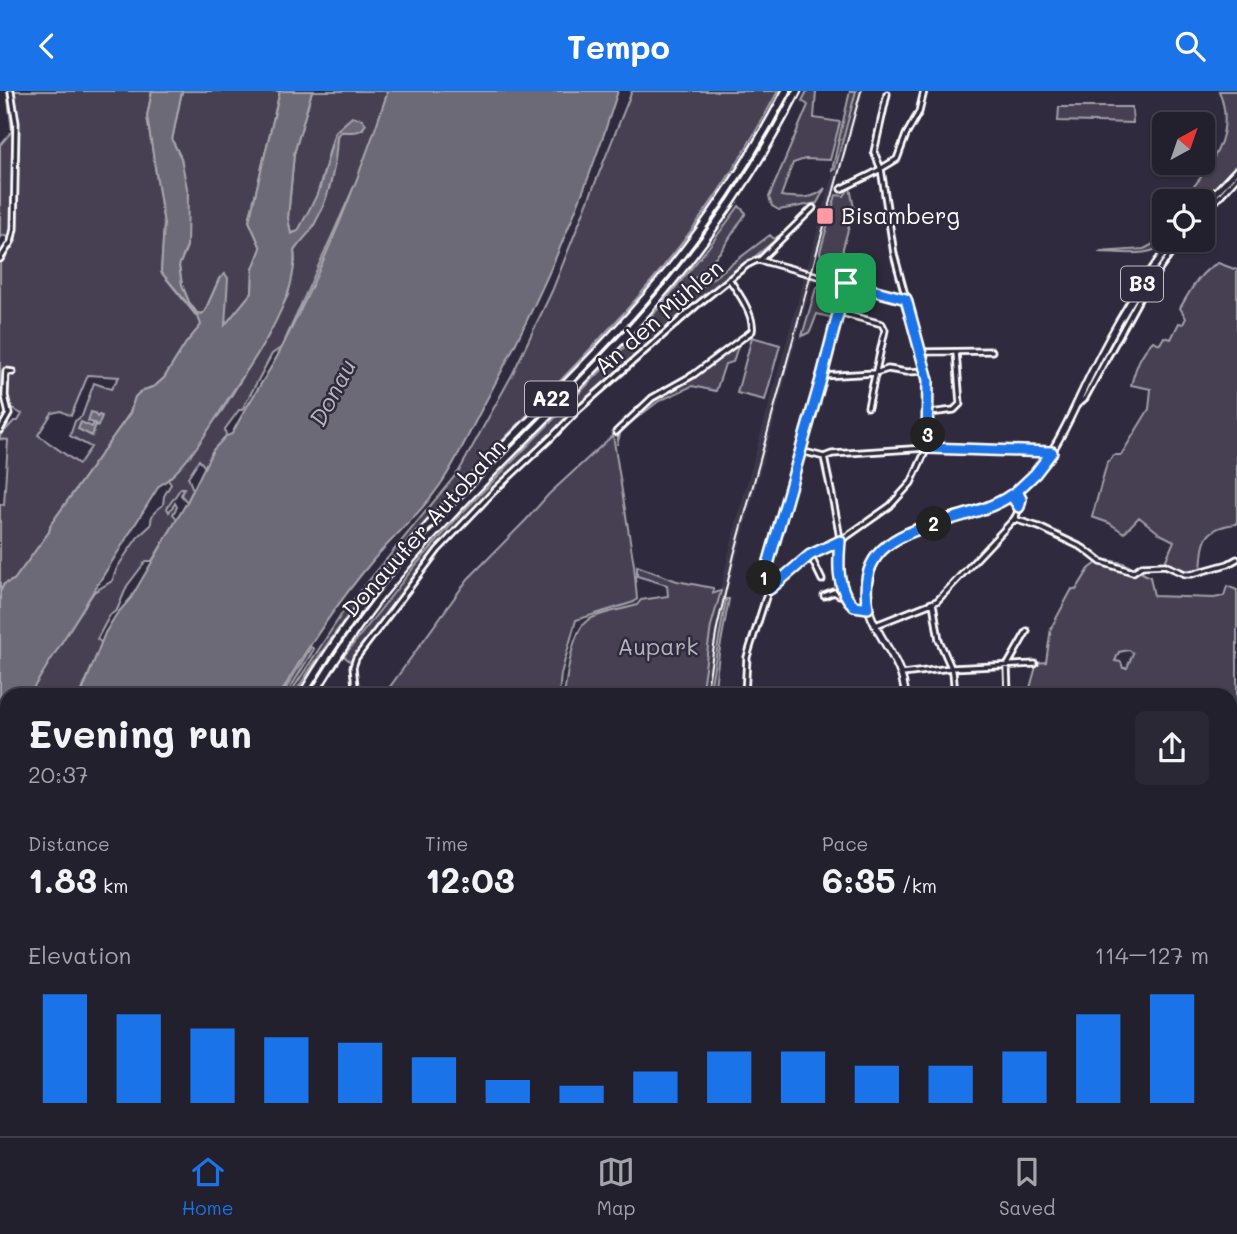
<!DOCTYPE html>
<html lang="en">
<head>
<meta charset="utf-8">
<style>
  :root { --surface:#23202e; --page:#2b2836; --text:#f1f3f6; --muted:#a3a3aa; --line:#403e4a; --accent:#1a73e8 }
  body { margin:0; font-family:Mali,sans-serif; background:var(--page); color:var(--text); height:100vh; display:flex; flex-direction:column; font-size:26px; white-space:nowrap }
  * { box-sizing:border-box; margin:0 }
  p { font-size:23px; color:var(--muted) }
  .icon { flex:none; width:38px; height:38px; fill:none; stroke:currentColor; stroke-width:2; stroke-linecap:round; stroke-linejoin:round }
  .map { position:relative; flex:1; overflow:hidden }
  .panel { position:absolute; left:0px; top:597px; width:1237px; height:450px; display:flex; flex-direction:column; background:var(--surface); border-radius:21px 21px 0 0; box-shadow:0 2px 5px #0004,0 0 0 2px var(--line) }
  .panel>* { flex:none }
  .needle { width:46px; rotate:40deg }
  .fabs { position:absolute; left:1152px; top:21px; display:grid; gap:14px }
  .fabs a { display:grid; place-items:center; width:63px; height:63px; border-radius:10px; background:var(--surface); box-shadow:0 2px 5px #0004,0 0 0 2px var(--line); font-size:35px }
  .pin { position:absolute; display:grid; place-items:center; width:60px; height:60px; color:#fff; margin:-30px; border-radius:14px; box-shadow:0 4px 10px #0006 }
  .km { position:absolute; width:35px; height:35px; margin:-18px; border-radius:50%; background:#222; color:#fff; font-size:19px; line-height:35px; text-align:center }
  .round { display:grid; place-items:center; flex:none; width:74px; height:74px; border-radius:10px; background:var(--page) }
  .summary { display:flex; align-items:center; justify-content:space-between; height:119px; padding:0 28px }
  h1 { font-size:38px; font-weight:700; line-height:52px }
  .stats { display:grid; grid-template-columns:repeat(3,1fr); gap:10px; height:119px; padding:7px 28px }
  .stats div { display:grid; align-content:center }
  .stats b { font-size:35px; font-weight:700 }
  .stats small { font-size:19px; font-weight:400 }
  .stats p { font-size:19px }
  .chart { height:196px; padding:14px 28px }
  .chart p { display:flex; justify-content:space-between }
  .chart svg { width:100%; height:126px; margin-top:7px; stroke:var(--accent); stroke-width:6 }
  header { display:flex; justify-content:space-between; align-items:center; height:91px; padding:0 28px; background:var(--accent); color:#fff; font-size:32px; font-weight:700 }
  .tab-bar { display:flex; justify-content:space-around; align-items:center; height:98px; border-top:2px solid var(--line); background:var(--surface); font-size:19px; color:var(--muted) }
  .tab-bar a { display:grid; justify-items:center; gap:4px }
  .tab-bar .active { color:var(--accent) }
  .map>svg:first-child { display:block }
  .built { fill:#3c3749 }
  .green { fill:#464152; stroke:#a2a0a8; stroke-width:2; fill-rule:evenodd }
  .water { fill:#6d6a77; stroke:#a7a6ad; stroke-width:2 }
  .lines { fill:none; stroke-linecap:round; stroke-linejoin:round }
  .stream { stroke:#a7a6ad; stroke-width:2 }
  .street-casing { stroke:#fff; stroke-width:9 }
  .primary-casing { stroke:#fff; stroke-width:10 }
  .highway-casing { stroke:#fff; stroke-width:11 }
  .street { stroke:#2f2a3d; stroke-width:3.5 }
  .primary { stroke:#2f2a3d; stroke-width:5 }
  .highway { stroke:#2f2a3d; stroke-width:6 }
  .rail { stroke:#fff; stroke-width:2 }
  .route-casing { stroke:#fff; stroke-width:14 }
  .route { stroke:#1a73e8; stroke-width:9 }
  .poi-dot { fill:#ff9aa2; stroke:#2f2a3d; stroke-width:2.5 }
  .labels { text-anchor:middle; stroke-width:5; stroke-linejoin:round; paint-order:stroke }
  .shield { fill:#2f2a3d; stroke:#c1bfc5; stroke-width:2 }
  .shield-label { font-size:21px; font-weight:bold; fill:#fff }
  .poi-label { font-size:23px; fill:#fff; stroke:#2f2a3d; text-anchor:start }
  .street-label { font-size:23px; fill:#fff; stroke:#2f2a3d }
  .park-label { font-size:23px; fill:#b5b3ba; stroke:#2f2a3d }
  .water-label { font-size:24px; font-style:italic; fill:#b6b4bb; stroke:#2f2a3d }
</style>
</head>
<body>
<header><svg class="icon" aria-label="back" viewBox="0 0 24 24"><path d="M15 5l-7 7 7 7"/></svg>Tempo<svg class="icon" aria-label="search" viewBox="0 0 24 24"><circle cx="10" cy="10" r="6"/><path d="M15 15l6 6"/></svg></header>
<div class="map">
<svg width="1237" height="1045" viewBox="0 0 1237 1045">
  <rect width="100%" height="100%" fill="#2f2a3d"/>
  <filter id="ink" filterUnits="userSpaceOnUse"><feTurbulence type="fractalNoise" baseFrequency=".0143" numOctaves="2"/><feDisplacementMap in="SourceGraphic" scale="14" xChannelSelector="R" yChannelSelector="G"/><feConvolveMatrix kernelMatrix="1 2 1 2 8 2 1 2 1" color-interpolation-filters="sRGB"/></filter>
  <g filter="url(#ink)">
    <path class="built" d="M856,0H864L814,174L816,177L727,503L709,604H701L711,535L739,421Z"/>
    <path class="green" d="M7,0L13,25L14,0H152L147,25L164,133L161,181L201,231V235L186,252L164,287L155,295L141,300L135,306L130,322L51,433L49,441L14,489L4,493L0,501V413L4,414L8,349L0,348V345L14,330H18L22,323C12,319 10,314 8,304L0,307V173L16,150L3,144L0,147V54L12,40ZM88,284L119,286L111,298L94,292L82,325L75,330L70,345L91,356L79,373L38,344L52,322L61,320L71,325Z
      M182,0H280L249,130L261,157L253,178L252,201L227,234H225L219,188L205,220L202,223L197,222L189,211L182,194L179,175L187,155L181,67L172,49Z
      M312,0H388L366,69L282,256L272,263L242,319H239L225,338L226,345L213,359L205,376L199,369L188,386L193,399L187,411L181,404L184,397H181L167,417L169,421L175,412L177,416L173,423L177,428L152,470H146L127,495L117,519L110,524L97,548L102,552L80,604H29L36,589L94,501L112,490L117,477L126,463L138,446L151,434C150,424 155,420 163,414L164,405L171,393L168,389L222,320L268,245L288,204L295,170L294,160L322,119L331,91L337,45L341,41L364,38L335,41C327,62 315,137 291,143L288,127L294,63Z
      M632,0H778C739,74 693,143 638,206C521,339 387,450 294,604H289L343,521L459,380L513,282L552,200Z
      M807,0H816L814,27L840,31L830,69L805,68L793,72L781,105C797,107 815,109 825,97L817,112L779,119L772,115L769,106L808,14L802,10Z
      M850,0H856L835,78L832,79Z
      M1219,0H1237V76L1202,115V110H1182C1210,76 1237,44 1219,0Z
      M1059,16H1132L1133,32L1058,30Z
      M850,96L854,117L843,157L840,188L831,186L823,173L820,161L836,104L844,105Z
      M739,115L746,122L721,160L691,191L697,199L770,144L774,148L794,134L669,235L487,403L422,475L351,571L344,565L414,476L459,425L639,241L708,157Z
      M1164,147L1169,149C1153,168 1121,161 1098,161L1144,158Z
      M1218,172L1237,179V433C1202,436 1203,452 1201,481L1188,484L1165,471L1174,450L1160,443L1139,426L1124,442L1109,432L1092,426L1107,372L1114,364H1121L1149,318L1151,298L1131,294C1136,276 1140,263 1153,250L1160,253L1164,246L1171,248L1179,232L1183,233L1186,227L1180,217C1191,199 1199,181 1218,172Z
      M831,192L839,195L833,227L817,223L810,241L802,245L816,197L823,193L825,195Z
      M752,246L780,254L765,309L737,302Z
      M738,255L733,271L725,273L716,300L692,295L659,310L621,339L617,354L619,341L649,311Z
      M613,344L634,474L637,508L634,511L576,529L561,583L559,604H384L468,488L526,429L549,403Z
      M1102,468L1123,472L1150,486L1154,505L1214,507L1224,505L1227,495L1237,499V851H1230V724H1233L1235,719L1230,716V604H1028L1037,572L1046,571L1051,537L1072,498L1076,499L1089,478ZM1129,559L1133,562L1127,577H1123L1121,571L1115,570L1119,561Z
      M637,475L677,490L713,497V502L721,500L711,535L701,604H564C567,586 572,539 588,529C601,521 621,519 637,514L641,509L668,505L667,494L637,485Z
      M726,508H729L719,563L714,604H709Z
      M311,556L314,558L286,604H282Z
      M7,648V733L3,737L0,738V663Z"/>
    <path class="water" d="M152,0H182L172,49L181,67L188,102L187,155L179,175L182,194L189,211L197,222L202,223L205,220L219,188L225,183L228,187L225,234L252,201L253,178L261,157L249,130L280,0H312L294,63L288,127L291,143L298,140L319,100L335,41L352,26L362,28L366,33C360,44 352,40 341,41L337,45C336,76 329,107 314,134C309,144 300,150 294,160C296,172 291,196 286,207C273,240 255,268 235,297C216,326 189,376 159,395L29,604H7V648L0,663V501L4,493L14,489L49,441L51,433L130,322L135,306L141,300L155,295L164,287L186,252L201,234L198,225L161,181L164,133L147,25Z
      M388,0H618C585,107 540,209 487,308C473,334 460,363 444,388C425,418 397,442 374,468C339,510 307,556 280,604H81L105,542L116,524L131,507L187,411L213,359L226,345L232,343C246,314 265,289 280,260C323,177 359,89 388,0Z
      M91,321L95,322L97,326L99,324L102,325L98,335L96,333L92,345L78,338L81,331L92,336L94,332L88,330Z
      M7,733V1035L0,1045V738L3,737Z
      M23,1040H131L129,1045H24Z"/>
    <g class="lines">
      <path class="stream" d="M1232,843L1237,841
        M845,1045L853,1040"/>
      <g class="street-casing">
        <path id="street" d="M841,98L872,83L897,68L906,44L919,21L924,0
          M1202,125L1237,86
          M0,168L11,151L14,138L16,32L11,0
          M760,169L813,117
          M838,221L882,233L885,239L868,316
          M921,261L992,260
          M822,285L875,282L888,278L906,281L927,280
          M1077,314L1085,307L1143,201L1181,149
          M930,322L954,319L960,313L956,261
          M0,339L9,323L5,305L6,280L13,281
          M616,341L652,307L693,284L752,240C755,225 738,201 729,188
          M801,360L824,366L832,363L927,357L1052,361
          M824,366C829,391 835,417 839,442C843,468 832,494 854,515L868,517
          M1014,428L1039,436L1083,457L1101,471L1133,481L1142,475L1165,474L1185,483H1192L1228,473L1237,468
          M810,464L822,489
          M770,498L764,493L763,488L822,285L846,193
          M824,505L834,501L839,504H845
          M933,512L939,549L953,581L955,604
          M876,534L937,510L1014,428C1020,418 1023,410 1017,400
          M902,583L951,577L1035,573
          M356,604L353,576L356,567L438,459L496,398L552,346L579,318L696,215L747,174L757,169L763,170L906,209
          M745,604L747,566L768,500L810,464L846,446L890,415L911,392L927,357L928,289L894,163L881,78L874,61L887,3
          M1008,604L1007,575L1027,540
          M1230,1010L1237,1016
          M280,1040L281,1045
          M341,1040L342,1045
          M399,1040L400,1045
          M447,1040L448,1045
          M496,1040V1045
          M538,1040L539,1045
          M583,1040L584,1045
          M638,1040L639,1045
          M838,1040L840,1045
          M955,1040L962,1045
          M1028,1042L1043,1040
          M150,1045L151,1040
          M708,1045V1040
          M856,1045L867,1040"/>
      </g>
      <g class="primary-casing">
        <path id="primary" d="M1202,116L1237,79
          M905,604C903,558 853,532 870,480C889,423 976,433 1018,399C1056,368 1071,322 1093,279C1116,233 1142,189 1174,149
          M922,1040L924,1045"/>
      </g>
      <g class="highway-casing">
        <path id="highway" d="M302,604C338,544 380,487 428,435C504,351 589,276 661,189C709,131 751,67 786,0
          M313,604C333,571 355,538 379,507C456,410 551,327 634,235C698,164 753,86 797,0
          M166,1045V1040
          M176,1045V1040"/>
      </g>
      <use href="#street" class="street"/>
      <use href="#primary" class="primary"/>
      <use href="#highway" class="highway"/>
      <path class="rail" d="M706,604L717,537L734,464L861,0
        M696,1045V1040"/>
    </g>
  </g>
  <g class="lines" filter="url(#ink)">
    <g class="route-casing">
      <path id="route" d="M846,192L906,208L928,289L927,357L1052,361L1035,383L1017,400L1021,408L1019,416L1011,404C963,439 850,426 868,517L854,515C836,498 838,473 840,450L810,464L770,498L763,491L822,285Z"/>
    </g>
    <use href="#route" class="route"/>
  </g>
  <rect class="poi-dot" x="816" y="116" width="18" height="18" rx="3.5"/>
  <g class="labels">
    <g class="shield">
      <rect x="1121" y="175.5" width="42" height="35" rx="5"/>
      <rect x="525" y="290.5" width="52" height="35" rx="5"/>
    </g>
    <g class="shield-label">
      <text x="1142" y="200">B3</text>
      <text x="551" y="315">A22</text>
    </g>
    <g class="poi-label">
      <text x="841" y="133">Bisamberg</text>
    </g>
    <g class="street-label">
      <text transform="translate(659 226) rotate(-41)" y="8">An den Mühlen</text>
      <text transform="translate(424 437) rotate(-48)" y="8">Donauufer Autobahn</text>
    </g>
    <g class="park-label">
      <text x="658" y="564">Aupark</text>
    </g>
    <g class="water-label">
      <text transform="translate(333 302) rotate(-62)" y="8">Donau</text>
    </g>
  </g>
</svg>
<div class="fabs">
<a><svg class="needle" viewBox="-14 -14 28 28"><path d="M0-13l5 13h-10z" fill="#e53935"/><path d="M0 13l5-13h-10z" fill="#a3a3aa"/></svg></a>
<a><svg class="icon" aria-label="locate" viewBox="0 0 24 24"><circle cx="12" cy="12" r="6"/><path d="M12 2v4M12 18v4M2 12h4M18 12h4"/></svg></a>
</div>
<div class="pin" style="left:846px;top:192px;background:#1e9e55"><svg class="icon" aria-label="arrive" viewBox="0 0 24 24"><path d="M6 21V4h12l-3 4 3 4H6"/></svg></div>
<b class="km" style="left:764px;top:487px">1</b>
<b class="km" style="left:934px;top:433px">2</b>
<b class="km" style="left:928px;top:344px">3</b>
<section class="panel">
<div class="summary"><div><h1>Evening run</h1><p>20:37</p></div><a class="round"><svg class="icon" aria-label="share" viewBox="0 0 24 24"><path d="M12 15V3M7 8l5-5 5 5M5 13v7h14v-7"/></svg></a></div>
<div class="stats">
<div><p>Distance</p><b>1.83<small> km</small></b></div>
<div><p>Time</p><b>12:03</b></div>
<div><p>Pace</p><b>6:35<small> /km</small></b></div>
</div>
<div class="chart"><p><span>Elevation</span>114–127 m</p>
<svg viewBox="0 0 160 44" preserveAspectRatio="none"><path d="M5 44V6M15 44V13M25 44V18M35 44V21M45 44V23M55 44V28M65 44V36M75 44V38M85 44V33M95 44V26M105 44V26M115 44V31M125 44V31M135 44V26M145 44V13M155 44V6"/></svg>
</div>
</section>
</div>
<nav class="tab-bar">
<a class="active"><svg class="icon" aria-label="home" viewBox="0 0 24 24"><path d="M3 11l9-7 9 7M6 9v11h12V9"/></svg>Home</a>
<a><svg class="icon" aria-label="map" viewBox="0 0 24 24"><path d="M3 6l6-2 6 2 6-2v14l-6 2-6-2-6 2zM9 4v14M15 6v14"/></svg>Map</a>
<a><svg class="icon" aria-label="saved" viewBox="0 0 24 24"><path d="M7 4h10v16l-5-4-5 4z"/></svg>Saved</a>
</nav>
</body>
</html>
